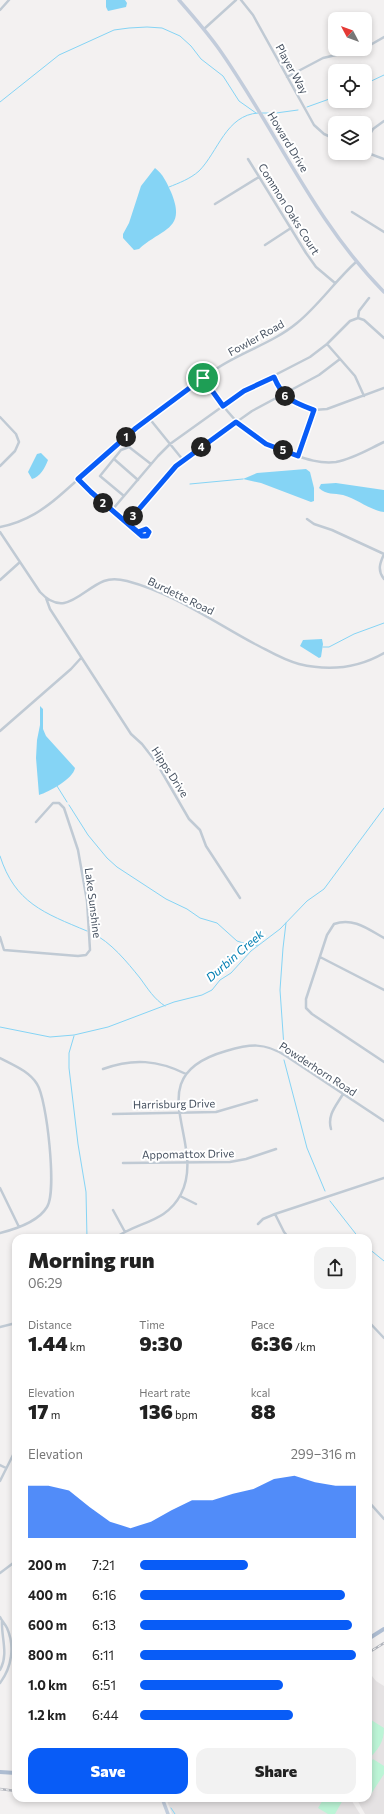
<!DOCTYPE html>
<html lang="en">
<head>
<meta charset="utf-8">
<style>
  :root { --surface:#fff; --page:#f2f2f2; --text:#222; --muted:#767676; --accent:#085cf7 }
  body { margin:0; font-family:Commissioner,sans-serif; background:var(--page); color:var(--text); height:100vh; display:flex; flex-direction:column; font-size:15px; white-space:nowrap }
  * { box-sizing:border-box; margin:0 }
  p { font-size:13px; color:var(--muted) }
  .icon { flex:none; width:22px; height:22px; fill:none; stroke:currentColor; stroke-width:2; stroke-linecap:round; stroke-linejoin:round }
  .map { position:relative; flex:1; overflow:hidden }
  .sheet { position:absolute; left:12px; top:1234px; width:360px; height:568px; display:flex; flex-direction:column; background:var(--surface); border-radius:12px; box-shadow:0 2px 6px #0003 }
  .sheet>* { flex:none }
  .needle { width:26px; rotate:311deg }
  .controls { position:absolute; left:328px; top:12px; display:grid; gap:8px }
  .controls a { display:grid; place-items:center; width:44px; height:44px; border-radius:8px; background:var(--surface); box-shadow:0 2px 6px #0003; font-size:20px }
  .pin { position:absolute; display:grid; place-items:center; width:34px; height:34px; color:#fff; margin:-17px; border:2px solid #fff; border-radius:50%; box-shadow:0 1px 4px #0007 }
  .km { position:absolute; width:20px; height:20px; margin:-10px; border-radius:50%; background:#222; color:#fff; font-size:11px; line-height:20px; text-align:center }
  .round { display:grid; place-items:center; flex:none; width:42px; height:42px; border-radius:12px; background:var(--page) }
  .head { display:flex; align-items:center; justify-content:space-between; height:68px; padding:0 16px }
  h1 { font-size:22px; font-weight:800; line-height:30px }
  .figures { display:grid; grid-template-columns:repeat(3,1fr); gap:6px; height:68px; padding:4px 16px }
  .figures div { display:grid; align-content:center }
  .figures b { font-size:20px; font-weight:800 }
  .figures small { font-size:11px; font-weight:400 }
  .figures p { font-size:11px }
  .chart { height:112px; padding:8px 16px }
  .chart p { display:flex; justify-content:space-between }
  .chart svg { width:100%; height:72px; margin-top:4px; fill:var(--accent); opacity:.7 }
  .button { display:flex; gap:8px; margin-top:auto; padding:8px 16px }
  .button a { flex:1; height:46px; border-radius:12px; background:var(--accent); color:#fff; font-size:16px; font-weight:800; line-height:46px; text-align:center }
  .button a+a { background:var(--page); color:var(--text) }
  ul { padding:0 16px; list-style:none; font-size:13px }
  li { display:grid; grid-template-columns:64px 48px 1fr; align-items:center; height:30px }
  li i { height:10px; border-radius:5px; background:var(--accent) }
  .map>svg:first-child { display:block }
  .education { fill:#e5e2e3 }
  .green { fill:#bcf4d6 }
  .water { fill:#85d4f5 }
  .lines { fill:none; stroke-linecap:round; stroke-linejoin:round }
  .stream { stroke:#85d4f5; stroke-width:1 }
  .street { stroke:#c0cad4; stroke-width:2.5 }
  .secondary { stroke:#c2ccdb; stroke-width:3.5 }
  .primary { stroke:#aebdd2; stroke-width:4 }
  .rail-casing { stroke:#b2b5bc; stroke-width:2.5 }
  .rail { stroke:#fff; stroke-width:1; stroke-dasharray:3; stroke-linecap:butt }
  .route-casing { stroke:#fff; stroke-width:8 }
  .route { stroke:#085cf7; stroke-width:5 }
  .labels { text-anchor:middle; stroke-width:4; stroke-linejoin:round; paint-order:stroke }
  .street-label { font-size:11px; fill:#475261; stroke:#fff }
  .water-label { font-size:12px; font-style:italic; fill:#017eb2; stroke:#fff }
</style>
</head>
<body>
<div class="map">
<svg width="384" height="1814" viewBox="0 0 384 1814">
  <rect width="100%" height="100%" fill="#f3f1f1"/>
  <path class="education" d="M368,1671L376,1681L384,1686V1814H365L356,1798H368Z
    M166,1798H350L360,1814H172Z"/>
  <path class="green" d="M368,1718L384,1728C384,1743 378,1749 368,1760Z
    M373,1759L384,1766V1774L371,1794L368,1792V1766Z
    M324,1798H344L335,1814H328L318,1808Z"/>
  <path class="water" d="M106,0H125L127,3L126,7L108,11L106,7Z
    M155,168C163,174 167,183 171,192C187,230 162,228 139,249L134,250L123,238V234L129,223L141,186Z
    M41,453L48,460C45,468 40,477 32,479L28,472L37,454Z
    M306,469L310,472L314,488V501L311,502L261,483L243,479L257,473Z
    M336,483L384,490V512C369,510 358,499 343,495C334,493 326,495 319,488L321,484Z
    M322,639L323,644L321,657L319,658L300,646L303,640Z
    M40,706L43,709V729L46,736L75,768C73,779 49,792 39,795L36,758L37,740L40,725Z"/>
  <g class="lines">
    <path class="stream" d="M365,84L384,75
      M0,102L59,55L114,30L129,28L147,27L162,28L180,36L191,46L201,59L223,76L239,101L256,113
      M307,107L335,97
      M262,113H276L298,110
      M169,187C179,183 190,179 199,171C218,152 226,115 258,113
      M190,484L243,479
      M323,647H329L354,634L384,623
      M57,786L67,802
      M69,805L88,835L107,858L117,867L166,899L187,909L200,918L217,923L237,941L253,946L258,945
      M0,856C15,903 44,913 87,931
      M92,933C111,942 127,962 140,978C148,989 154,999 165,1006
      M0,1027L50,1037L74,1035L108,1027L174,1002L202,995L212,990L220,980L231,973L251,951L280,929L307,901L324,889L384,808
      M74,1036L69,1053V1068L78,1144L86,1192L87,1238
      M284,1047L280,990L283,948L286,923
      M284,1060L307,1148L325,1191
      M330,1201L359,1238
      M368,1248L384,1261
      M171,1808L175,1814"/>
    <path class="street" d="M241,0L253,15L314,125L324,134L335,139
      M0,10L9,0
      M204,29L236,0
      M365,48L384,37
      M287,77L323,58L362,49
      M365,142L373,129L384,121
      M365,152L384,159
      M248,159L306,253L316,267L335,283
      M215,204L259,177
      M352,212L384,232
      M265,245L291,228
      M358,318L359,311L369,298
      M327,344L355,376L364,396
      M274,377L278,386L287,398L314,410L327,409L384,388
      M203,378C232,419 243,436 292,454C306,459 320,464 336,462C353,459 369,449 384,442
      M0,417L16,434L19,442L15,451L0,466
      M149,418L183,460
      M298,456L314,410
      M114,459L138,480
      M78,479L91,492L142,536H147L149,532L144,529L138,532
      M124,496L100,476L121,450L129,447L151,464
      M112,510L158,456L170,444L244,391L310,357L327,344L350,321L358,318L364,320L384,338
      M307,519L314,524L332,530L384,554
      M127,523L183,460L252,411L319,375L340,359
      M0,527C26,522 45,509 65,491C113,448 162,406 216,369C241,352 273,343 297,323C319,305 335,281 356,262
      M0,532L40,592C65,619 81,590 104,581C112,578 119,579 127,581C173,593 214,622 255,644C269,651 283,660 299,664C328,671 358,668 384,653
      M384,554C380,563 377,570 384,579
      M0,580L20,562
      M46,598L50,609L131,734L142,744L156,762L189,819L200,830L206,846L240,898
      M0,731L71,669L81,658
      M0,937L4,950L78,956L86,955L90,950L87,901L78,850L64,808L59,803H53L36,822
      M384,938C368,929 353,917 334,924L327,935L306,999V1008L312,1014L384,1062
      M320,957L384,990
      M0,1058C13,1065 29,1071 37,1084C47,1099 57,1192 47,1207C38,1222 16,1229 0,1233
      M103,1069C133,1058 158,1060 186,1074
      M113,1114L216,1112L257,1100
      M331,1129C327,1115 336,1106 343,1094
      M123,1163L230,1162L246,1159L276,1149
      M0,1188L19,1227
      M180,1196L196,1204
      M113,1210L125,1232
      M275,1214L284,1232L289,1238
      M258,1224L263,1219L275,1214L384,1178
      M115,1238C139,1221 166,1223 181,1194C208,1141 135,1077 226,1051C250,1044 264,1042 286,1056L384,1121
      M368,1321L384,1338
      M0,1327L16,1323
      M368,1402L370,1401
      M0,1465L6,1468
      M0,1481L16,1449
      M368,1501L384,1519
      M0,1573L16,1561
      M0,1617C2,1621 5,1624 7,1628C15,1646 12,1667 0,1683
      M0,1670C9,1654 1,1637 2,1621"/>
    <path class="secondary" d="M179,0C193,16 207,32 219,49C276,130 314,221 384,292
      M162,1798L168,1814"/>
    <path class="primary" d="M368,1639L384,1629
      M0,1772L16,1773"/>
    <g class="rail-casing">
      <path id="rail" d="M368,1653L384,1643
        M0,1789L16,1791"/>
    </g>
    <use href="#rail" class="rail"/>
  </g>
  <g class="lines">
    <g class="route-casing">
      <path id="route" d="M203,378L136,428L78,479L91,492L142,536H147L149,532L146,529L138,532L127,523L176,466L236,422L266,444L298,456L314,410C293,402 283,399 274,377L244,391L223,406L203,378"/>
    </g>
    <use href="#route" class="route"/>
  </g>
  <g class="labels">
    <g class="street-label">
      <text transform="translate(292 69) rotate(61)" y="4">Player Way</text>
      <text transform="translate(288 142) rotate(59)" y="4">Howard Drive</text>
      <text transform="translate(289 209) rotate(58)" y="4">Common Oaks Court</text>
      <text transform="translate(256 338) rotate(-29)" y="4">Fowler Road</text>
      <text transform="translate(181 596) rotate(26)" y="4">Burdette Road</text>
      <text transform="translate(170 772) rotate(57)" y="4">Hipps Drive</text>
      <text transform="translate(93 903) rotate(83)" y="4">Lake Sunshine</text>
      <text transform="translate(318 1069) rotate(33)" y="4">Powderhorn Road</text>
      <text transform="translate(174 1104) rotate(-1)" y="4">Harrisburg Drive</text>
      <text transform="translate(188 1154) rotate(-1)" y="4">Appomattox Drive</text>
    </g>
    <g class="water-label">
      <text transform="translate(235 956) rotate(-41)" y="4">Durbin Creek</text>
    </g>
  </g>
</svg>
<div class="controls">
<a><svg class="needle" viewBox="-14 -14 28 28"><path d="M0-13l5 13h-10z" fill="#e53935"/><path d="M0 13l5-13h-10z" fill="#767676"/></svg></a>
<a><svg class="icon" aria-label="locate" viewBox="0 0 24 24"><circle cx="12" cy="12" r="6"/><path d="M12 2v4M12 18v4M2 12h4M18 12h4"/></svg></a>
<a><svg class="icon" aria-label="layers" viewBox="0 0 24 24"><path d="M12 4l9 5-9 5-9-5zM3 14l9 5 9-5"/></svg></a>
</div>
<div class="pin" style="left:203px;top:378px;background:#1e9e55"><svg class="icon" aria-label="arrive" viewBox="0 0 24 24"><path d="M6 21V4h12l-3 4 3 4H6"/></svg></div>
<b class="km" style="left:126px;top:437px">1</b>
<b class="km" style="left:103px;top:503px">2</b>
<b class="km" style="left:133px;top:516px">3</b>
<b class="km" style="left:201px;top:447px">4</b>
<b class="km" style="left:283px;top:450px">5</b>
<b class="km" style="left:285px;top:396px">6</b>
<section class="sheet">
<div class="head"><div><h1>Morning run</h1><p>06:29</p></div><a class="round"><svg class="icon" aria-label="share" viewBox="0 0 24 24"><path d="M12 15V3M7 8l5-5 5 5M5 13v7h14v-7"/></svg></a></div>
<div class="figures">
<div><p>Distance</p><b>1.44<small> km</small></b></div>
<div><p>Time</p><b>9:30</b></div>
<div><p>Pace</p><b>6:36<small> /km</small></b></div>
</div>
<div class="figures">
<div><p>Elevation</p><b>17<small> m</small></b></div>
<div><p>Heart rate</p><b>136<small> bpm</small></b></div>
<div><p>kcal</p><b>88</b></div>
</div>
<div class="chart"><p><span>Elevation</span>299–316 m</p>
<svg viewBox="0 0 160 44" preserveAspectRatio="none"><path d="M0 44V12L10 12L20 15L30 25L40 34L50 38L60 34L70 27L80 21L90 21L100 17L110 14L120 8L130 6L140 10L150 12L160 12V44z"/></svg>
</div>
<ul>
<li><b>200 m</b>7:21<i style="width:50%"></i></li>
<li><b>400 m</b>6:16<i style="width:95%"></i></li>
<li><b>600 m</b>6:13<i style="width:98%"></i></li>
<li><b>800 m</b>6:11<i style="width:100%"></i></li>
<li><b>1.0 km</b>6:51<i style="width:66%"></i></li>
<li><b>1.2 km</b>6:44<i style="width:71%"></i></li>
</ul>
<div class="button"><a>Save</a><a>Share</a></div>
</section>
</div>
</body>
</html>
